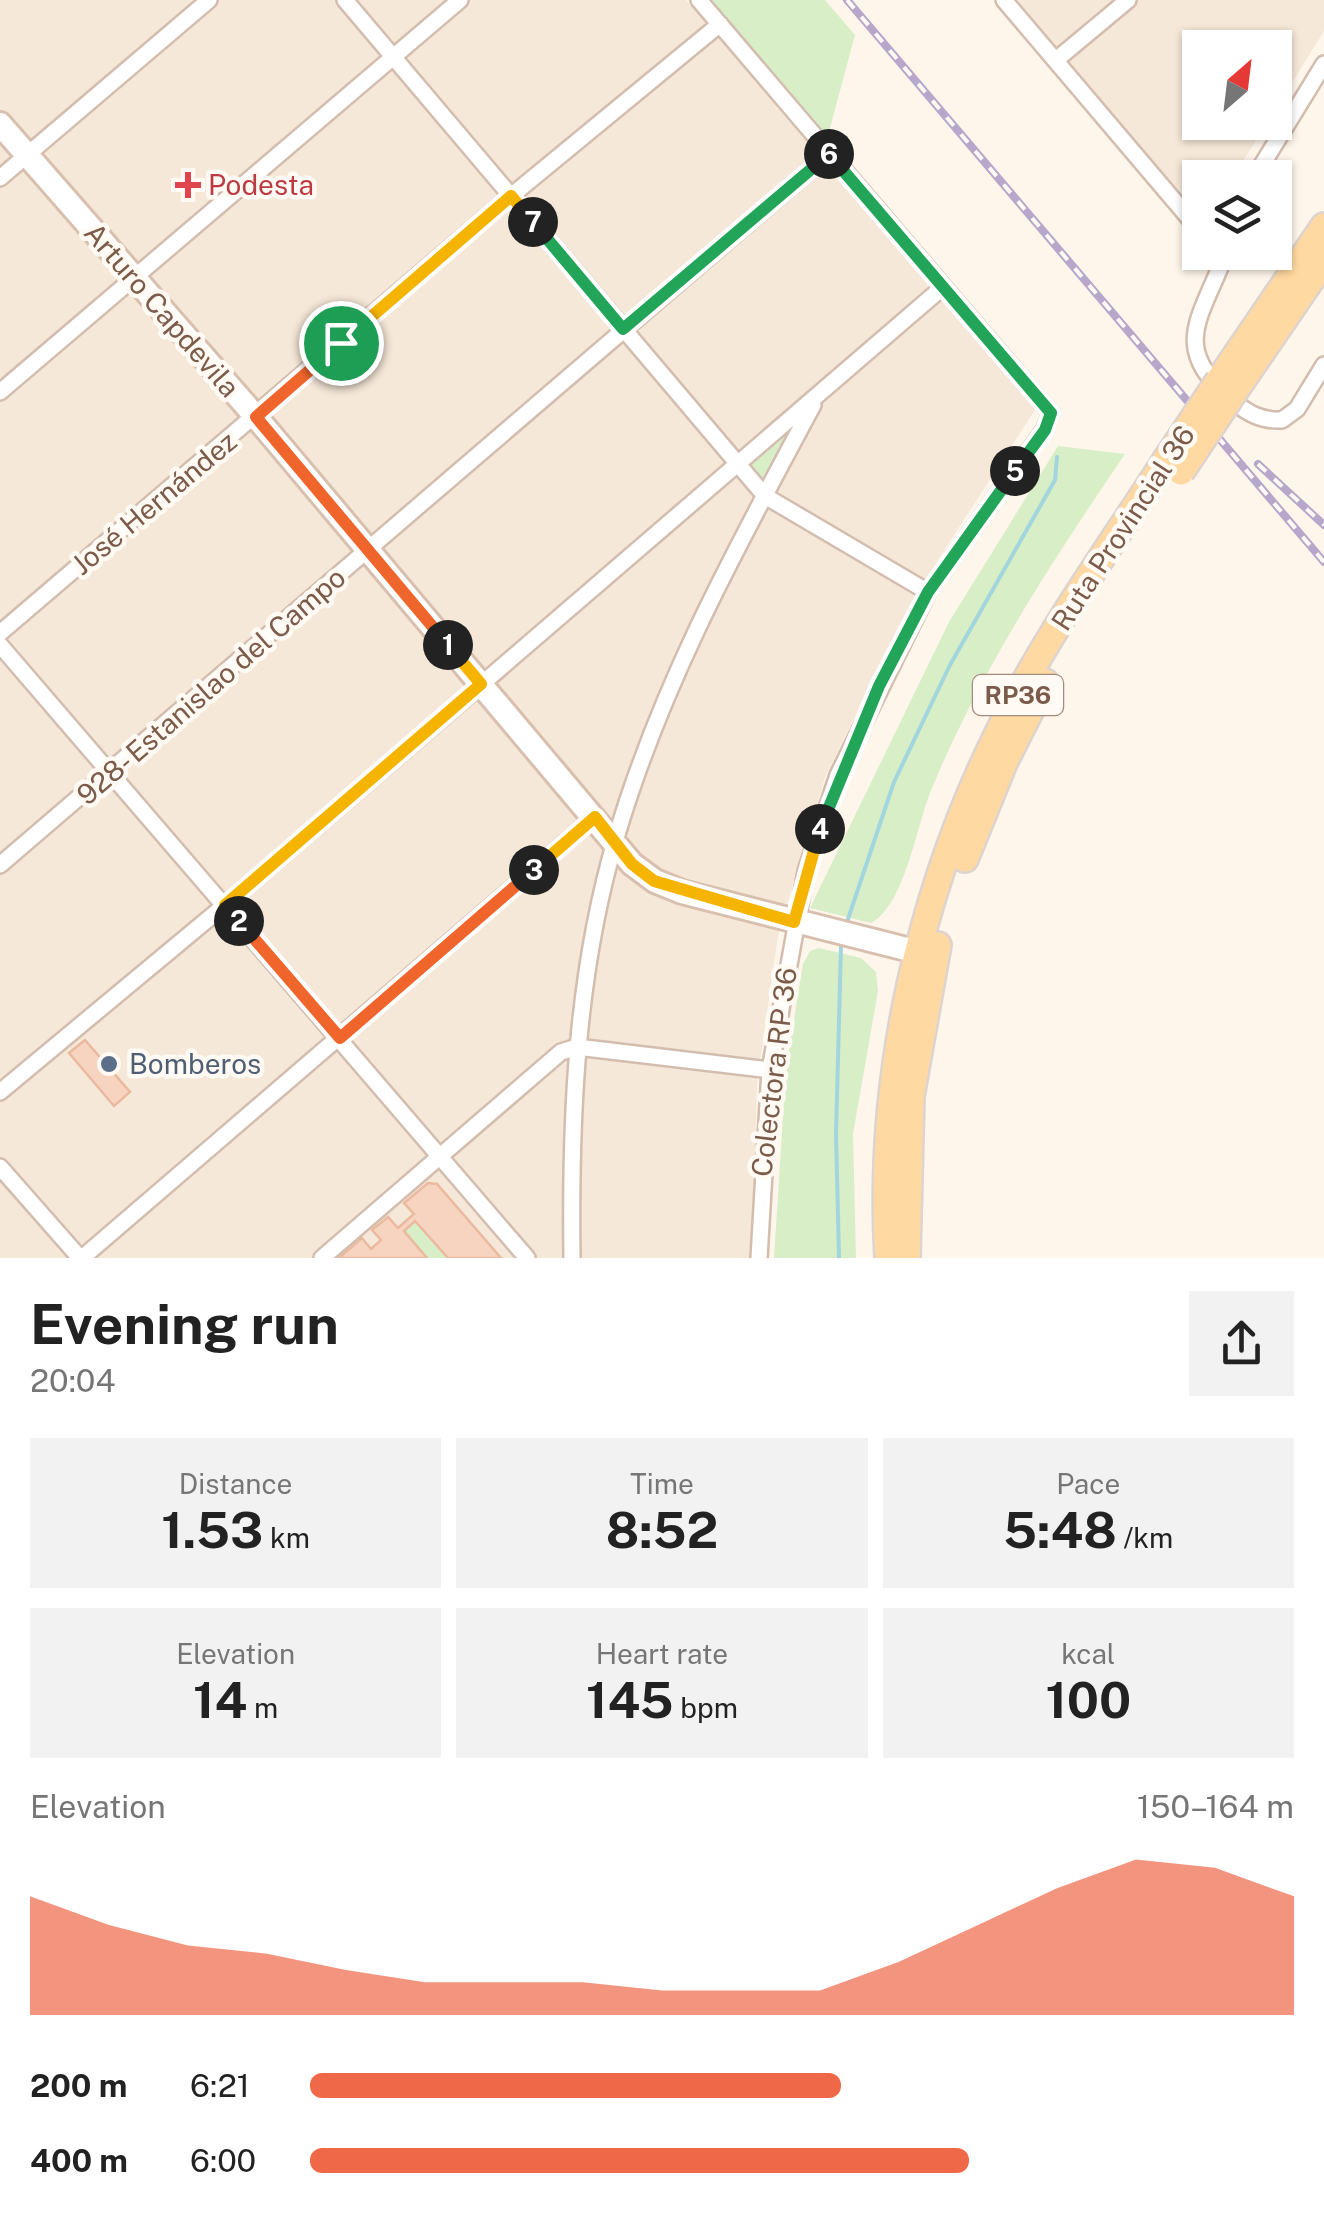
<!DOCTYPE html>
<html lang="en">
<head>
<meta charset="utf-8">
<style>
  :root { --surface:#fff; --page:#f2f2f2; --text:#222; --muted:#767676; --accent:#ef6948 }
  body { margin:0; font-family:"Public Sans",sans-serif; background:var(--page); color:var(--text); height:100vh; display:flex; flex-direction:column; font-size:38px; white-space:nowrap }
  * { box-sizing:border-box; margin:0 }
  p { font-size:32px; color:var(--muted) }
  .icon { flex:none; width:55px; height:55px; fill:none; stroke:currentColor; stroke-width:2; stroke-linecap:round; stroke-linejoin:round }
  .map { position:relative; height:1258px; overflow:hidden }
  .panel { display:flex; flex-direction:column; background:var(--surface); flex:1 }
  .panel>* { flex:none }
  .needle { width:65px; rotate:28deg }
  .fabs { position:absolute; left:1182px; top:30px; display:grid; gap:20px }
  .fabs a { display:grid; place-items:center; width:110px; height:110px; border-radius:0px; background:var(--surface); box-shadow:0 2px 8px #0004; font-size:50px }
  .pin { position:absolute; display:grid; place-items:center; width:85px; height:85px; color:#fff; margin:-42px; border:5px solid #fff; border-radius:50%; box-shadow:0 2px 10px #0007 }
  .km { position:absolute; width:50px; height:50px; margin:-25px; border-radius:50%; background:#222; color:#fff; font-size:28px; line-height:50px; text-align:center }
  .round { display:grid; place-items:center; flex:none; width:105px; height:105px; border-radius:0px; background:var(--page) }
  .overview { display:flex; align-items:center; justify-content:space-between; height:170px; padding:0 30px }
  h1 { font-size:55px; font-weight:700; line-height:75px }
  .figures { display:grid; grid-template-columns:repeat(3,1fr); gap:15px; height:170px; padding:10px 30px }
  .figures div { display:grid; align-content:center; border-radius:0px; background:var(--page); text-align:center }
  .figures b { font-size:50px; font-weight:700 }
  .figures small { font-size:28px; font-weight:400 }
  .figures p { font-size:28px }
  .chart { height:280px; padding:20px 30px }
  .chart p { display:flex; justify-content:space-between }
  .chart svg { width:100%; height:180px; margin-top:10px; fill:var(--accent); opacity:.7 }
  ul { padding:0 30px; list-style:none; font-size:32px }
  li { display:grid; grid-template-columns:160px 120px 1fr; align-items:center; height:75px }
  li i { height:25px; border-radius:12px; background:var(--accent) }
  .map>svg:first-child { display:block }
  .residential { fill:#f6e8d8 }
  .green { fill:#d8eec7 }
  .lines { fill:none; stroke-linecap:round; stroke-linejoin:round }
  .stream { stroke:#a2d5dd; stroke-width:4 }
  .building { fill:#f6d4c0; stroke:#eab99f; stroke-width:2.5 }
  .street-casing { stroke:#d3bdae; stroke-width:20 }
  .secondary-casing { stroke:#d8bfae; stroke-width:28 }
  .primary-casing { stroke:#ddd4d0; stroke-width:30 }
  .street { stroke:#fff; stroke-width:15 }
  .secondary { stroke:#fff; stroke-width:22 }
  .primary { stroke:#ffd9a1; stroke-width:25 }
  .rail-casing { stroke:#b9a6cb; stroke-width:8 }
  .rail { stroke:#fffaf3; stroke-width:4; stroke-dasharray:11; stroke-linecap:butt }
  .primary-bridge-casing { stroke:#ddd4d0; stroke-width:30; stroke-linecap:butt }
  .primary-bridge { stroke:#ffd9a1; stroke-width:25 }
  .split-1-casing { stroke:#fff; stroke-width:20 }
  .split-2-casing { stroke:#fff; stroke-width:20 }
  .split-3-casing { stroke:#fff; stroke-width:20 }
  .split-4-casing { stroke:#fff; stroke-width:20 }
  .split-5-casing { stroke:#fff; stroke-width:20 }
  .split-6-casing { stroke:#fff; stroke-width:20 }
  .split-7-casing { stroke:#fff; stroke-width:20 }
  .split-8-casing { stroke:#fff; stroke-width:20 }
  .split-1 { stroke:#f0652b; stroke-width:12 }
  .split-2 { stroke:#f5b400; stroke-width:12 }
  .split-3 { stroke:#f0652b; stroke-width:12 }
  .split-4 { stroke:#f5b400; stroke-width:12 }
  .split-5 { stroke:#22a559; stroke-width:12 }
  .split-6 { stroke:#22a559; stroke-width:12 }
  .split-7 { stroke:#22a559; stroke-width:12 }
  .split-8 { stroke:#f5b400; stroke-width:12 }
  .health-dot { fill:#e0444e; stroke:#fffaf3; stroke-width:4 }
  .service-dot { fill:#5c6f8a; stroke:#fffaf3; stroke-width:4 }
  .labels { text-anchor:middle; stroke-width:9; stroke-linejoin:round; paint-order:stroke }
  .shield { fill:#fffaf3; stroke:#a38b7d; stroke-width:2.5 }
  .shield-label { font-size:25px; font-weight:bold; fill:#7c5b4a }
  .health-label { font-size:28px; fill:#be3a42; stroke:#fffaf3; text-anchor:start }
  .street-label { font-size:28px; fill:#7c5b4a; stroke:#fffaf3 }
  .service-label { font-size:28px; fill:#4e5e75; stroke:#fffaf3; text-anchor:start }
</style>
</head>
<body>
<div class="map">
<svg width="1324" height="1258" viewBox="0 0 1324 1258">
  <rect width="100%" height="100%" fill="#fef6eb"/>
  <path class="residential" d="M0,0H686L1035,410L914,597L825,777L778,936L757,1083L752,1258H0Z
    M1014,0H1324V31L1275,110V48H1200V122L1267,123L1233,177L1200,178L1198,213Z"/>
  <path class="green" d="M708,0H825L855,35L827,139Z
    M810,406L764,484L742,463Z
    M1058,446L1125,454C1051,563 980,671 930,793C916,829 904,906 871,923L810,908L949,622Z
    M819,948L861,958L876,972L878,991L853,1134L856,1258H774L786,1069L803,964L810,951Z
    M415,1221L448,1258H427L404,1231Z"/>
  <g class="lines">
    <path class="stream" d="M847,922L894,782L950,665L1055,480L1057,457
      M839,1258L836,1133L841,946"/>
  </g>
  <path class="building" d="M85,1040L130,1092L114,1106L69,1053Z
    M428,1183L437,1184L501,1258H448L415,1221L404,1231L427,1258H339L362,1238L371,1249L381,1240L372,1230L388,1217L398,1228L414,1214L404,1203Z"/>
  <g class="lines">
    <g class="street-casing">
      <path id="street" d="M345,0L765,496L928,592
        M699,0L1051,413L1045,429L928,592L838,775L806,871L770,1070L759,1258
        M1004,0L1200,231
        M1056,60L1128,0
        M0,178L209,0
        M1254,178L1324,64
        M1226,252C1202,318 1168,346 1232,400C1247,413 1261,421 1282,420L1297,409L1324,365
        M0,392L460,0
        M0,633L511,196L720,24
        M0,645L527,1258
        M0,865L830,153
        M0,1092L225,905L943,287
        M0,1167L80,1258
        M82,1258L595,817
        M322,1258L561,1052L577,1047L770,1070
        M572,1258C570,1117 576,974 616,838C661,684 738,545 813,405"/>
    </g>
    <g class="secondary-casing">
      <path id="secondary" d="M0,124L256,417L632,864L655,881L682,892L918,952"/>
    </g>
    <g class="primary-casing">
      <path id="primary" d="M1219,380L1324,226
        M1235,391L1324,261
        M965,859L1004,763L1045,682
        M888,1258C877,1077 920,888 1001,727C1047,633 1109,549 1165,461
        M907,1258L911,1096L938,945"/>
    </g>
    <use href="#street" class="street"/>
    <use href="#secondary" class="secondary"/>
    <use href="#primary" class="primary"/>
    <g class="rail-casing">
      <path id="rail" d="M847,0L1324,562
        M1258,464L1324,525"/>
    </g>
    <use href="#rail" class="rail"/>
    <g class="primary-bridge-casing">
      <path id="primary-bridge" d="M1165,461L1219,380
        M1181,472L1235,391"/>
    </g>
    <use href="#primary-bridge" class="primary-bridge"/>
  </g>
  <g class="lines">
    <g class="split-1-casing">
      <path id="split-1" d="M341,343L256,417L448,645"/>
    </g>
    <g class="split-2-casing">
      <path id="split-2" d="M239,921L225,905L481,684L448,645"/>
    </g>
    <g class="split-3-casing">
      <path id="split-3" d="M239,921L340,1038L534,870"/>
    </g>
    <g class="split-4-casing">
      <path id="split-4" d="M534,870L595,817L632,864L654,881L794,922L820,829"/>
    </g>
    <g class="split-5-casing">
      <path id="split-5" d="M820,829L879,686L928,592L1015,471"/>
    </g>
    <g class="split-6-casing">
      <path id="split-6" d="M829,154L1051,413L1045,430L1015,471"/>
    </g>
    <g class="split-7-casing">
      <path id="split-7" d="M533,222L623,329L829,154"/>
    </g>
    <g class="split-8-casing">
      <path id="split-8" d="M341,343L511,196L533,222"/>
    </g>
    <use href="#split-1" class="split-1"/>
    <use href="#split-2" class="split-2"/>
    <use href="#split-3" class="split-3"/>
    <use href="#split-4" class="split-4"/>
    <use href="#split-5" class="split-5"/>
    <use href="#split-6" class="split-6"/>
    <use href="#split-7" class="split-7"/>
    <use href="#split-8" class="split-8"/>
  </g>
  <path class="health-dot" d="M183 170h10v10h10v10h-10v10h-10v-10h-10v-10h10z"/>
  <circle class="service-dot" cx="109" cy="1064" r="10"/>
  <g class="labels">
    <rect class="shield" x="973" y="675" width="90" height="40" rx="8"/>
    <g class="shield-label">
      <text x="1018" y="704">RP36</text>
    </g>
    <g class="health-label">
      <text x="208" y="195">Podesta</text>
    </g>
    <g class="street-label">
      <text transform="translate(162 310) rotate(49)" y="10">Arturo Capdevila</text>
      <text transform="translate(154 503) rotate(-40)" y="10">José Hernández</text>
      <text transform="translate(1123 528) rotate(-57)" y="10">Ruta Provincial 36</text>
      <text transform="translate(211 686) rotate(-41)" y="10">928- Estanislao del Campo</text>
      <text transform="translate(774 1072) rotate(-83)" y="10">Colectora RP 36</text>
    </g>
    <g class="service-label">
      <text x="129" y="1074">Bomberos</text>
    </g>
  </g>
</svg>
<div class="fabs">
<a><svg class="needle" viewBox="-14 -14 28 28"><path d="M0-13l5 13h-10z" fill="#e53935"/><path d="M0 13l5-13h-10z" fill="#767676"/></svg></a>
<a><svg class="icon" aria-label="layers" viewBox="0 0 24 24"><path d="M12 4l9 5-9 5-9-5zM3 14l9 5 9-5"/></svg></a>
</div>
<div class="pin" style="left:341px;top:343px;background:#1e9e55"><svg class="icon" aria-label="arrive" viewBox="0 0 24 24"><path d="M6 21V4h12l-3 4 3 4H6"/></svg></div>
<b class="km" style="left:448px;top:645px">1</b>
<b class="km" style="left:239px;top:921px">2</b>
<b class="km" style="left:534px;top:870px">3</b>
<b class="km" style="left:820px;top:829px">4</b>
<b class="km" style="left:1015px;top:471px">5</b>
<b class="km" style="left:829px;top:154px">6</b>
<b class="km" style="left:533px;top:222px">7</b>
</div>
<section class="panel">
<div class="overview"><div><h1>Evening run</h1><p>20:04</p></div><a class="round"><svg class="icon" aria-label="share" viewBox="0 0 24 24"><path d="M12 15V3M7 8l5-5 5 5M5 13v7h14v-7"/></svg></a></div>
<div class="figures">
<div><p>Distance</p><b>1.53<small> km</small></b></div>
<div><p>Time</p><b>8:52</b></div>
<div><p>Pace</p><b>5:48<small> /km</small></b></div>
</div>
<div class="figures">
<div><p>Elevation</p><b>14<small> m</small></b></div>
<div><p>Heart rate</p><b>145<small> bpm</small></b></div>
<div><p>kcal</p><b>100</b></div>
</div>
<div class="chart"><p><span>Elevation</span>150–164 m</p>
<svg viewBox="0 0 160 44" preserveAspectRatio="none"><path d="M0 44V15L10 22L20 27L30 29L40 33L50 36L60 36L70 36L80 38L90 38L100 38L110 31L120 22L130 13L140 6L150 8L160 15V44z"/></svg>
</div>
<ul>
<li><b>200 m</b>6:21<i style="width:54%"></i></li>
<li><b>400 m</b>6:00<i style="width:67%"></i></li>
</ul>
</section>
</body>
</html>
